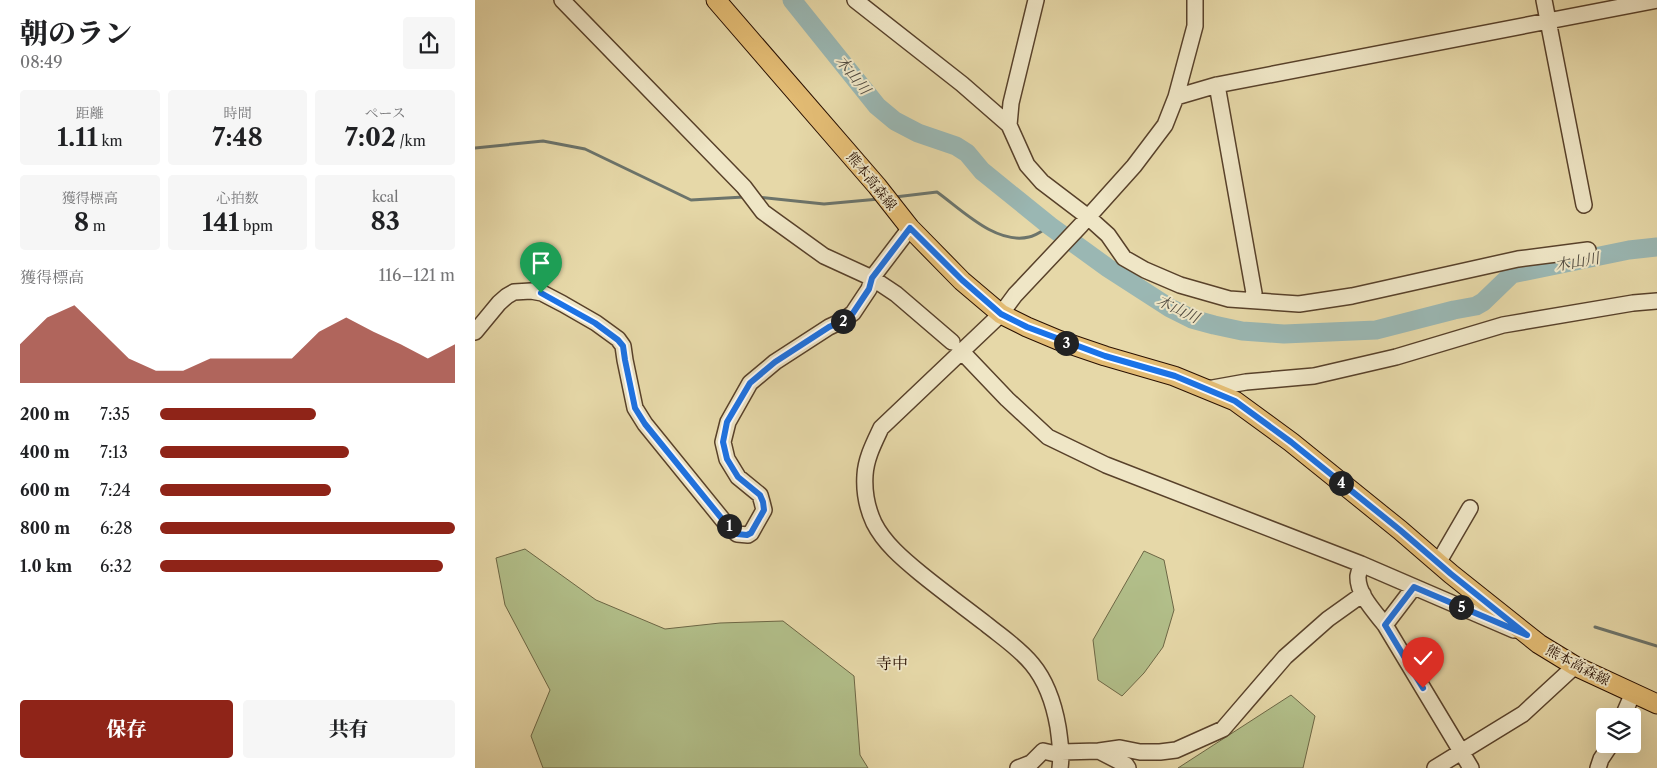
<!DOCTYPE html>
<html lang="ja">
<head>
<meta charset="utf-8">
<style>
  :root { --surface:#fff; --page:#f6f6f6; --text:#202124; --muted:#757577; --accent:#8f2418 }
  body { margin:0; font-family:"Libre Caslon Text","Noto Serif JP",serif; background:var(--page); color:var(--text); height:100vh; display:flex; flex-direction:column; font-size:19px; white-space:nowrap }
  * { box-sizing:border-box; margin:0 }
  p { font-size:16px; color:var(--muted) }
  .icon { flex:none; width:28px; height:28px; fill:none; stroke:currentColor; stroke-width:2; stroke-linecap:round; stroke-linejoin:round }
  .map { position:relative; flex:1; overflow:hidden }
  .sheet { display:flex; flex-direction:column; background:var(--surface); width:475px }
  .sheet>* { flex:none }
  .buttons { position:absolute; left:1121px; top:708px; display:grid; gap:10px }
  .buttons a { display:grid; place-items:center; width:45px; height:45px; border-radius:5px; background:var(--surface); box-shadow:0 5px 20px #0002; font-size:25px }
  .pin { position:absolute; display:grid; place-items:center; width:42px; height:42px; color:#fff; margin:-51px -21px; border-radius:50% 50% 50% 0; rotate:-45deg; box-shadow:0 0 5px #0007 }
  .pin .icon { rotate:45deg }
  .km { position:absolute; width:25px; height:25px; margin:-12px; border-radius:50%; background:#222; color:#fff; font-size:14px; line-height:25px; text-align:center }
  .round { display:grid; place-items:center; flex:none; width:52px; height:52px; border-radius:5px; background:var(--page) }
  .headline { display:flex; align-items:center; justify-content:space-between; height:85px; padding:0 20px }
  h1 { font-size:28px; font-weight:800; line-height:38px }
  .figures { display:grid; grid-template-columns:repeat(3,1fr); gap:8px; height:85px; padding:5px 20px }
  .figures div { display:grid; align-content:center; border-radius:5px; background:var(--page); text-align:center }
  .figures b { font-size:25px; font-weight:800 }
  .figures small { font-size:14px; font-weight:400 }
  .figures p { font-size:14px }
  .chart { height:140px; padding:10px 20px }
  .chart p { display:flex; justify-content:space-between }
  .chart svg { width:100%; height:90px; margin-top:5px; fill:var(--accent); opacity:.7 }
  .primary-button { display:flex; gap:10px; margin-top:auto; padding:10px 20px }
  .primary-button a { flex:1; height:58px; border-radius:5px; background:var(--accent); color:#fff; font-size:20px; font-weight:800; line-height:58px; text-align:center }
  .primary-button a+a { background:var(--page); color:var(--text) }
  ul { padding:0 20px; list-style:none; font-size:16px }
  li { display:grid; grid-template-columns:80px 60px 1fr; align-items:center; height:38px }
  li i { height:12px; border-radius:6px; background:var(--accent) }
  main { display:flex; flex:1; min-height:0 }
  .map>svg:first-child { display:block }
  .green { fill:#b2bf8a; stroke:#6d6745 }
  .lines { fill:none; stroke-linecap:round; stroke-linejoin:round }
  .stream { stroke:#6c746b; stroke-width:3 }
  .river { stroke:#9ab7b3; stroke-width:19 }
  .minor-casing { stroke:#58412a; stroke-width:18 }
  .major-casing { stroke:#280f00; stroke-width:21 }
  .minor { stroke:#efe6c6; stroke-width:15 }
  .major { stroke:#e3bc74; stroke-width:19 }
  .route-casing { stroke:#fff; stroke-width:10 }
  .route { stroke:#1a73e8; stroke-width:6 }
  .labels { text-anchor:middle; stroke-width:4; stroke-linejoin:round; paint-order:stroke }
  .street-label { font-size:14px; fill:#280f00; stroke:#efe6c6 }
  .water-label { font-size:15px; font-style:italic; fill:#504a3f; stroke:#efe6c6 }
  .quarter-label { font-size:16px; fill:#280f00; stroke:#efe6c6 }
</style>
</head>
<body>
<main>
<section class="sheet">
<div class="headline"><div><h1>朝のラン</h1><p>08:49</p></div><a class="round"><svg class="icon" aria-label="share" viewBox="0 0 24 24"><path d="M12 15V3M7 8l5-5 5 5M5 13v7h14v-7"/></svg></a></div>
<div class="figures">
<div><p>距離</p><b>1.11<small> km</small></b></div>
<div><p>時間</p><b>7:48</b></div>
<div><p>ペース</p><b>7:02<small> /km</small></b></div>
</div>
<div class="figures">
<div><p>獲得標高</p><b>8<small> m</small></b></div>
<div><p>心拍数</p><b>141<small> bpm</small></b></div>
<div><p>kcal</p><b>83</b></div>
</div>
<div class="chart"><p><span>獲得標高</span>116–121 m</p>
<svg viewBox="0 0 160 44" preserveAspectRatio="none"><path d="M0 44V25L10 12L20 6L30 19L40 32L50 38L60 38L70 32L80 32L90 32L100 32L110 19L120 12L130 19L140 25L150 32L160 25V44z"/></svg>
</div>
<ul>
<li><b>200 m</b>7:35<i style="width:53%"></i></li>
<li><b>400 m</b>7:13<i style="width:64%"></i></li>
<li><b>600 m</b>7:24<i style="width:58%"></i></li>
<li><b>800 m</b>6:28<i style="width:100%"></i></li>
<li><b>1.0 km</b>6:32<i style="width:96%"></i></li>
</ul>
<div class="primary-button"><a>保存</a><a>共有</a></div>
</section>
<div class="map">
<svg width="1182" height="768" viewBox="0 0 1182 768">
  <rect width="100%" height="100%" fill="#e6d8a8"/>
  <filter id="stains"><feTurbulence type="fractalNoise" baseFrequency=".004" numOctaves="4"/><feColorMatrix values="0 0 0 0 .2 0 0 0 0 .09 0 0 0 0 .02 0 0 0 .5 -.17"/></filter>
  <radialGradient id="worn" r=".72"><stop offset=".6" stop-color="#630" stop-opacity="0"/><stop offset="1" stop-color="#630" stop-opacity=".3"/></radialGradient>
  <path class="green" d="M50,549L121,600L190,629L245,623L308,621L379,676L385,755L393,768H68L56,736L75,690L30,605L21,558Z
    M669,551L689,560L699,610L688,647L669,673L647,696L623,680L618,640Z
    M816,695L840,716L828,768H703Z"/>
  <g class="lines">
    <path class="stream" d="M0,148L68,141L110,149L216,200L269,197
      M283,197L349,204L404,199
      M420,197L462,192C487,210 521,245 554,237C561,236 568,230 575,226
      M1120,627L1182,646"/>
    <path class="river" d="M317,0L402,106L420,121L443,133L481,146L492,153L507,171L575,226L633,268L695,308L717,319L739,325L767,331L809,334L901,330L979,310L1001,306L1008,302L1037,274L1154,250L1182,247"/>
    <g class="minor-casing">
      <path id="minor" d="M87,0L269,187L288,212L349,256L397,278L421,294L477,342
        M380,0L487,84L534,125L552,165L567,182L613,217L633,235L649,258L670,270L705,285L754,299L824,304L877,296L1043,259L1113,250
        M1069,0L1109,205
        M742,85L779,293
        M701,97L742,85L1182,0
        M534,125L536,103L561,0
        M0,332L24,303L32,296L39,292L56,291L67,293L88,304L121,323L143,339L148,346L150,360L160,408L170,424L252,525L262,534L273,535L276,533L289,510L287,502L285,495L263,477L252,459L248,442L253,422L275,383L300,362L354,327L367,321L378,313L394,289L397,278L435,228
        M491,356L532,399L573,437L631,465L886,564L1039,630
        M732,389L771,382L839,376L921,357L1028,325L1158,303L1182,301
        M963,563L995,508
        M886,564C885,568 884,572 883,576C882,594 900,612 910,625
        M939,587L910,625L996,768
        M1148,716L1158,693
        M624,751L645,748L665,752H685L701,750L748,729L810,657L853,619L888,594
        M543,768L556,763L568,751L581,754L586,752L624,751L651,765L653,768
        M585,768C587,754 585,741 583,727C579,704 572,682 557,664C544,648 527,637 511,624C489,607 467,591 445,573C428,559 409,543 399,523C392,508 389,490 390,475C391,458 399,443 406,428L526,314L540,295L606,225L659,166L690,125L701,97L720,26V0
        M960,768L1048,714L1100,666
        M1123,768L1126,759L1136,744"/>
    </g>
    <g class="major-casing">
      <path id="major" d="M241,0L402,186L435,228L487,281L526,314L552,327L583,340L630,356L699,376L760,401L816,442L925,530L976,574L1064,644L1100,666L1182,704"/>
    </g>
    <use href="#minor" class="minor"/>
    <use href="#major" class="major"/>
  </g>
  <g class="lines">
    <g class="route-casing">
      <path id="route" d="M66,293L120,323L143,340L148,346L150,360L160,408L170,424L252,525L262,534L272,535L276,533L289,510L288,502L285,495L263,477L252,459L248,442L252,422L275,383L300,362L354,327L367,321L378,313L394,289L397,278L435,228L487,280L526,314L552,327L630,356L700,376L760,401L816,442L925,530L976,574L1052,635L939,587L910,625L948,688"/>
    </g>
    <use href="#route" class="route"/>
  </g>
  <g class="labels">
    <g class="street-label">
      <text transform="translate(397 181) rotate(51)" y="5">熊本高森線</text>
      <text transform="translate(1103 665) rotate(28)" y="5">熊本高森線</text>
    </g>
    <g class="water-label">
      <text transform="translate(378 75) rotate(51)" y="5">木山川</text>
      <text transform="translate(1102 262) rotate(-10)" y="5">木山川</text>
      <text transform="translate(703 309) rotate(26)" y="5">木山川</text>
    </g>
    <g class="quarter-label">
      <text x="417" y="669">寺中</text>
    </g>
  </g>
  <rect width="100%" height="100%" filter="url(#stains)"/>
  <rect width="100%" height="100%" fill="url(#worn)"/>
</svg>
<div class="buttons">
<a><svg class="icon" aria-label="layers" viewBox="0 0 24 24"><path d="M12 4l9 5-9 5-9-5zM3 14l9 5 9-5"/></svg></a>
</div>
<div class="pin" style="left:66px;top:293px;background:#1e9e55"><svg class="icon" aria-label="arrive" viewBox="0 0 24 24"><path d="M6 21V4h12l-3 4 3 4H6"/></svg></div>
<div class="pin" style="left:948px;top:688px;background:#d93025"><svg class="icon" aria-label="check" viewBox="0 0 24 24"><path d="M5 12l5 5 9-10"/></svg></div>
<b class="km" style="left:254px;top:526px">1</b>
<b class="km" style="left:368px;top:321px">2</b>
<b class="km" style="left:591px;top:343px">3</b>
<b class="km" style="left:866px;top:483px">4</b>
<b class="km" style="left:986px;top:607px">5</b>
</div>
</main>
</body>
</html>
